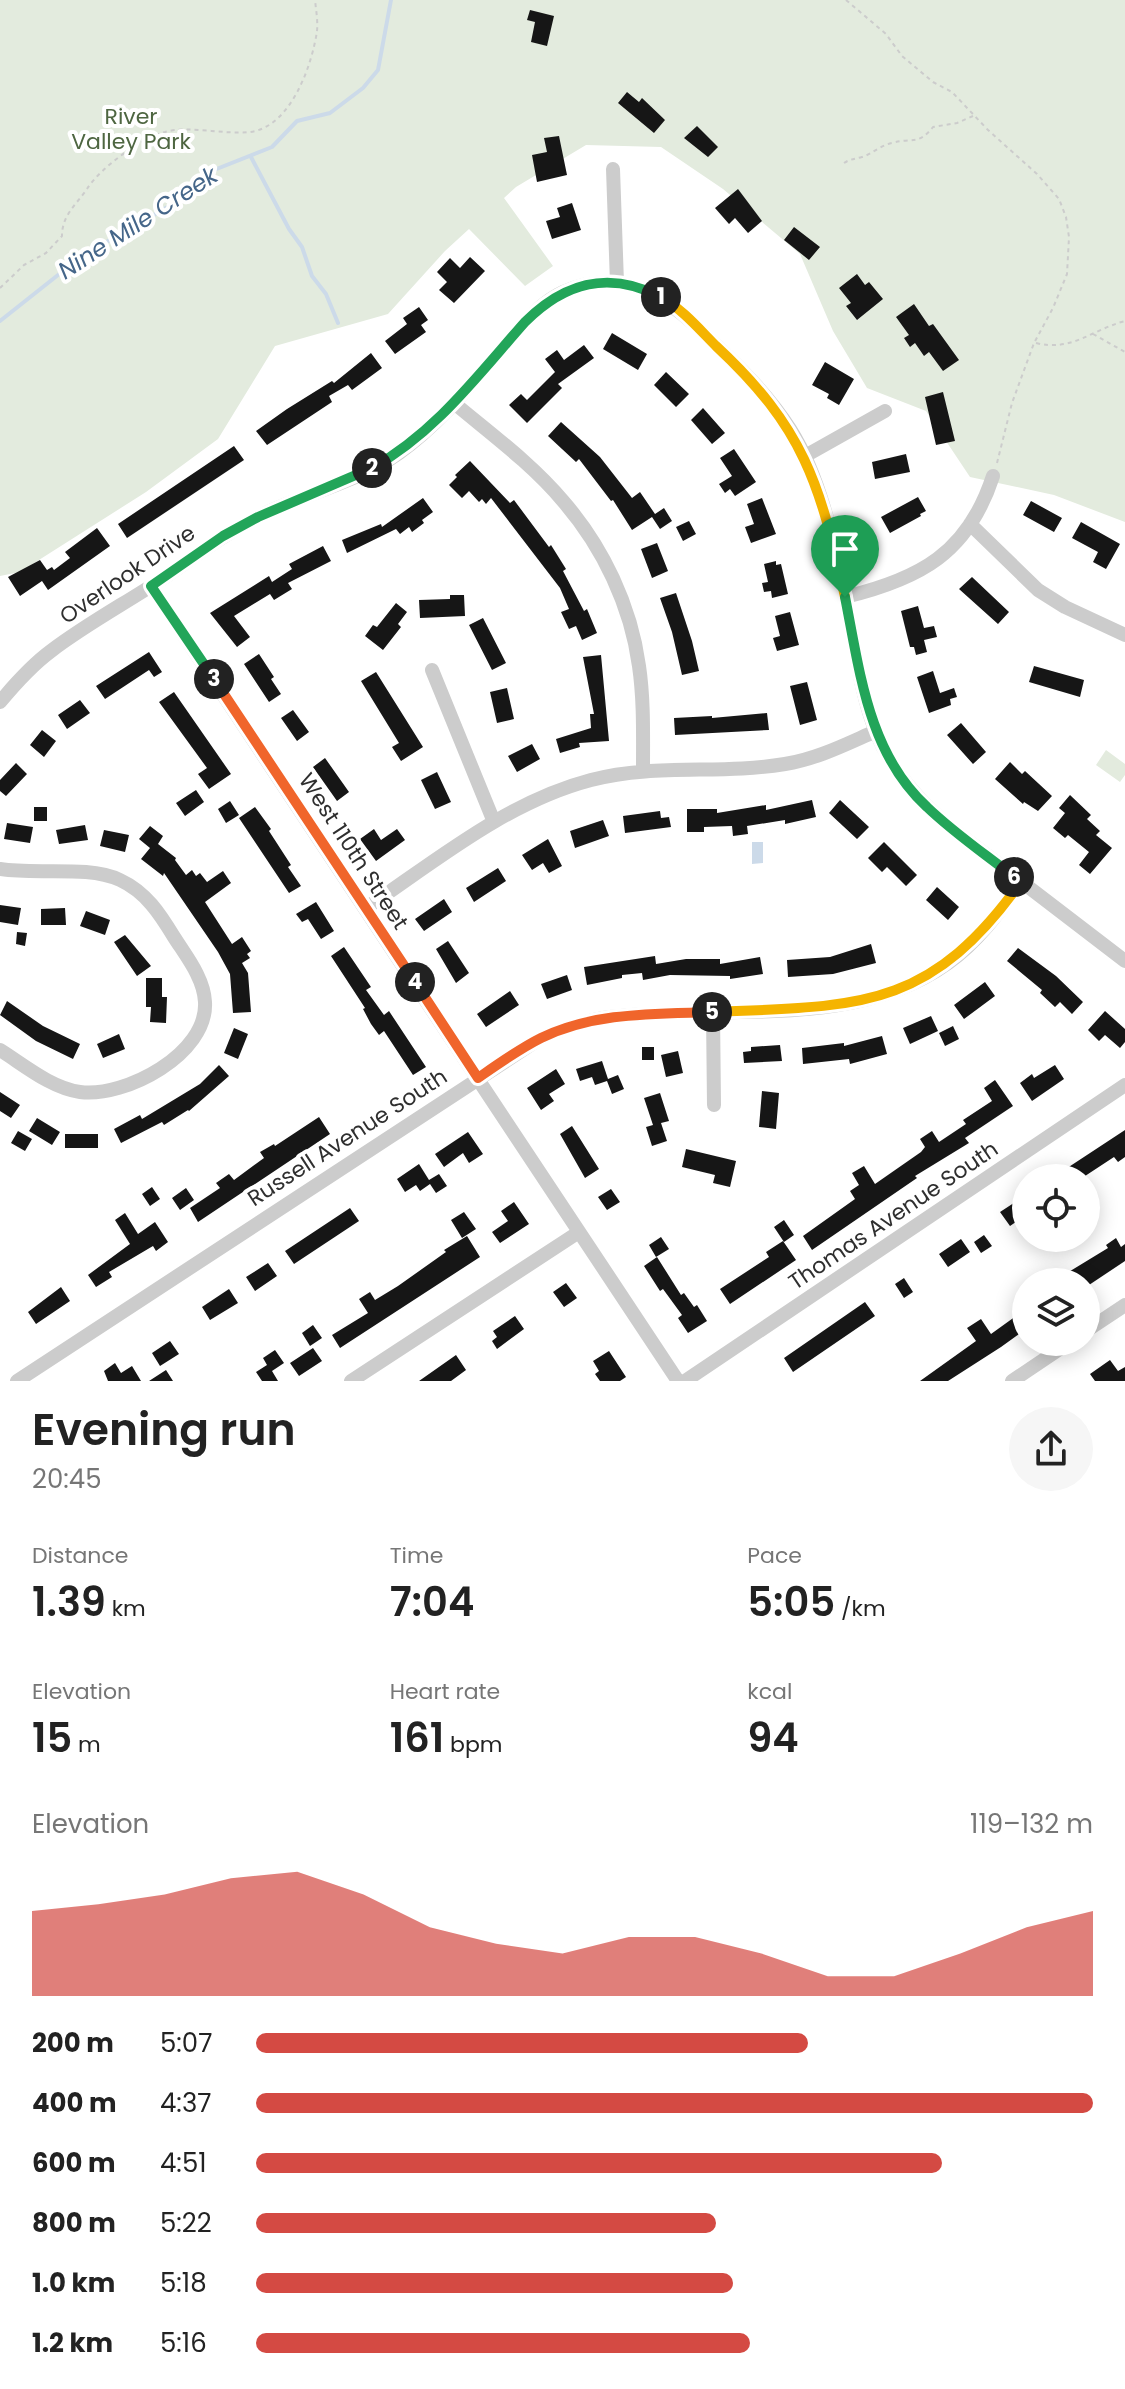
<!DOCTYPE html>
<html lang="en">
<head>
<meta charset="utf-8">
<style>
  :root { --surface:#fff; --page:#f6f6f6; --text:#222; --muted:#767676; --accent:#d44a43 }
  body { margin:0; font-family:Poppins,sans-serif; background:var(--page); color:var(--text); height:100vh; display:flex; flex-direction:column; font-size:30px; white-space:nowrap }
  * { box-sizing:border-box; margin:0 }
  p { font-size:26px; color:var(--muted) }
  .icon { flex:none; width:44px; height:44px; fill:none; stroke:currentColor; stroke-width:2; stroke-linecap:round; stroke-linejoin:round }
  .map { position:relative; height:1381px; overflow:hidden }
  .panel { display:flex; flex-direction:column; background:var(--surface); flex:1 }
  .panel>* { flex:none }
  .tools { position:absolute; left:1012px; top:1164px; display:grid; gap:16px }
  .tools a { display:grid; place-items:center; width:88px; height:88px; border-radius:50%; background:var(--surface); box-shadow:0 4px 20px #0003; font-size:40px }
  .pin { position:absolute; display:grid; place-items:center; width:68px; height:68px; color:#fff; margin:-82px -34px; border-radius:50% 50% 50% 0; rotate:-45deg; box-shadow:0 0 8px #0007 }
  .pin .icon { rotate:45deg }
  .km { position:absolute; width:40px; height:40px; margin:-20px; border-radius:50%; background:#222; color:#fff; font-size:22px; line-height:40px; text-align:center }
  .round { display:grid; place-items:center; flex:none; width:84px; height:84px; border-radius:42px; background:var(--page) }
  .head { display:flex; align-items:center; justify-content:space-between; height:136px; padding:0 32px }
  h1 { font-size:44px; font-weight:600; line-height:60px }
  .stats { display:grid; grid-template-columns:repeat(3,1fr); gap:12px; height:136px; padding:8px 32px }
  .stats div { display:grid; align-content:center }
  .stats b { font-size:40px; font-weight:600 }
  .stats small { font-size:22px; font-weight:400 }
  .stats p { font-size:22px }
  .chart { height:224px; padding:16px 32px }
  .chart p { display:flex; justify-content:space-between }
  .chart svg { width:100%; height:144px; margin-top:8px; fill:var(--accent); opacity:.7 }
  ul { padding:0 32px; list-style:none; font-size:26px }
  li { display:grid; grid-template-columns:128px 96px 1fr; align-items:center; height:60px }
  li i { height:20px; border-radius:10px; background:var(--accent) }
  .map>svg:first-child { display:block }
  .green { fill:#e3ebde }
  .water { fill:#ccdae9 }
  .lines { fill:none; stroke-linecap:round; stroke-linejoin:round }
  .stream { stroke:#ccdae9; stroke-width:4 }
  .building { fill:#161616 }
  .path { stroke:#ccc; stroke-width:2; stroke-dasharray:4 4; stroke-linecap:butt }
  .minor { stroke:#ccc; stroke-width:14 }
  .split-1-casing { stroke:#fff; stroke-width:16 }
  .split-2-casing { stroke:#fff; stroke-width:16 }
  .split-3-casing { stroke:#fff; stroke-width:16 }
  .split-4-casing { stroke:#fff; stroke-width:16 }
  .split-5-casing { stroke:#fff; stroke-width:16 }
  .split-6-casing { stroke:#fff; stroke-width:16 }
  .split-7-casing { stroke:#fff; stroke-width:16 }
  .split-1 { stroke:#f5b400; stroke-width:10 }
  .split-2 { stroke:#22a559; stroke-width:10 }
  .split-3 { stroke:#22a559; stroke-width:10 }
  .split-4 { stroke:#f0652b; stroke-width:10 }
  .split-5 { stroke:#f0652b; stroke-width:10 }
  .split-6 { stroke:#f5b400; stroke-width:10 }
  .split-7 { stroke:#22a559; stroke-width:10 }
  .labels { text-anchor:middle; stroke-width:8; stroke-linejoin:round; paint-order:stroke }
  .park-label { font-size:22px; fill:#4e6641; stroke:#fff }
  .street-label { font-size:22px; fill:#2f2f2f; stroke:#fff }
  .water-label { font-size:24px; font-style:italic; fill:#456689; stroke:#fff }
</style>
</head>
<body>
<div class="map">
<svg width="1125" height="1381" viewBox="0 0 1125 1381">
  <rect width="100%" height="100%" fill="#fff"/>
  <path class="green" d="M0,0H1125V522L1054,495L970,477L926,411L867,388L833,331L800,254L723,189L661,147L586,145L516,187L504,198L553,266L525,286L469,229L445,251L388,314L275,346L218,439L146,492L20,572L0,576Z
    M1106,750L1125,764V775L1120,782L1096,765Z"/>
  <path class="water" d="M752,842H763V863L752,864Z"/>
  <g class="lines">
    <path class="stream" d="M251,157L289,229L302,247L312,276L326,294L338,323
      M0,321L82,256L178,201L209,172L272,147L297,121L330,113L363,88L378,70L391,0"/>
  </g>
  <path class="building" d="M530,10L554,16L547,46L531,42L535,22L527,20Z
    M627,92L639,102L642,98L665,120L654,133L618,103Z
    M697,126L718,147L708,157L684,138Z
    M559,136L567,175L537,182L532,155L547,152L544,138Z
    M738,189L762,221L748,233L735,218L729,224L715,208Z
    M572,203L581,230L552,239L546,221L560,217L557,208Z
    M794,227L820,247L809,260L784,240Z
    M470,257L485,271L454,303L439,290L447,282L437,272L450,258L460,268Z
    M857,274L865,285L869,282L883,299L857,320L846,306L851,303L839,288Z
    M914,304L929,326L933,324L959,360L943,371L929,352L924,356L915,343L910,347L904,338L909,335L896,317Z
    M419,307L428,320L421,325L426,332L395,354L385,341L407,324L403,318Z
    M612,333L647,354L638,370L603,349Z
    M584,345L594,358L558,384L562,388L527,423L509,405L521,394L527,400L555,372L545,359L557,350L564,360Z
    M371,353L382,368L352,390L348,385L329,396L332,402L267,445L256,431L287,409L332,381L334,383Z
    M825,362L854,379L839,405L827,398L829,394L812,385Z
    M666,372L689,394L676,407L654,385Z
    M943,392L955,441L936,445L925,397Z
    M703,408L725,433L712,444L691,420Z
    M561,422L600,457L632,498L640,492L655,514L664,508L672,521L660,529L652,517L632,530L613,500L611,501L579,459L576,462L548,436Z
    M234,446L244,460L127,538L118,524Z
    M734,449L756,482L735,496L730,489L725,493L719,484L732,476L720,458Z
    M906,454L910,472L875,479L872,462Z
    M470,461L510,503L514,500L549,547L551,545L566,569L563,571L584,611L587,609L597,633L582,640L576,626L569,629L561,612L569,609L560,588L491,498L486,504L482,499L479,502L469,491L462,498L449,485L457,477L455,475Z
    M918,497L926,511L920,514L921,516L890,533L881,517Z
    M423,498L433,512L422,520L424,523L412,532L409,527L400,534L396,529L347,553L342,540L381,524L382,527Z
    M762,498L776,534L751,543L745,527L754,524L747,504Z
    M1031,501L1062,518L1054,532L1023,515Z
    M689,521L696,534L683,541L676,527Z
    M1081,522L1120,544L1106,569L1093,562L1098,552L1072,538Z
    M97,528L110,546L48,590L42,581L20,596L8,577L40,560L47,570L52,567L54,570L70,558L65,552Z
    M657,543L668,571L652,578L641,549Z
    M323,546L331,561L288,583L292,589L274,600L270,594L234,616L250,637L237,647L210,613L269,576L272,582L292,569L289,564Z
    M776,561V565L781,564L788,594L772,598L771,591L764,592L762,583L768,582L764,564Z
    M972,577L1009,612L998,624L959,589Z
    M676,593L692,641L699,671L682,675L672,632L660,598Z
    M450,595H464L465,616L420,618L419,600L450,599Z
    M396,603L407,612L398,624L401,627L383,650L365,636L373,625L377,627Z
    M918,606L924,628L934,626L937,637L924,640L927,652L916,655L914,647H910L901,611Z
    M790,612L799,645L777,651L773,638L780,636L775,616Z
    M483,618L506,663L492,670L469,625Z
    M149,652L162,672L154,677L149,670L105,699L96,686Z
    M259,654L274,677L271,679L281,694L269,702L244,664Z
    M601,655L609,741L579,743L580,747L560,753L556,739L591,728L590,714H594L583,657Z
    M1034,666L1084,680L1080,697L1029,682Z
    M933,671L940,693L954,688L957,697L950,699L951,705L929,713L917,677Z
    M376,672L423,747L401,761L392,747L399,743L361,681Z
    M807,682L817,720L800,725L790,686Z
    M507,688L514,719L497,723L490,692Z
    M174,692L231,774L209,789L198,774L207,768L159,702Z
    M80,700L90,713L67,729L58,715Z
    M293,710L309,732L297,741L281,718Z
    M767,713L769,730L675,735L674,718L712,716V718Z
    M961,723L986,752L973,764L947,735Z
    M42,730L56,741L44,757L30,745Z
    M532,744L540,759L517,772L508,756Z
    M325,758L349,792L337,801L313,767Z
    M1010,762L1022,774L1025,771L1052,796L1038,811L1024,802L1023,804L995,779Z
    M16,763L27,774L6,796L0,791V780Z
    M437,772L451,802L435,809L421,780Z
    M196,790L204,802L185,816L176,803Z
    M1070,795L1091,815L1087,819L1100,831L1096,835L1112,848L1090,874L1079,865L1089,852L1068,835L1065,838L1053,828L1065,813L1059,808Z
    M812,800L816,817L785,824V820L747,826L748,834L733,836L732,826L704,827V832H687V809H717V813L766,805V810Z
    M840,800L869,827L857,839L829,813Z
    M230,801L239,815L226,823L218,809Z
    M34,807H47V821H34Z
    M255,807L271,829L269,831L291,865L288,867L301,886L289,893L239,818Z
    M660,811L661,818L669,817L671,827L625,833L623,816Z
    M603,820L609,836L575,848L570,831Z
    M7,823L33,827L30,843L4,839Z
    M85,825L88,840L59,844L56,830Z
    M150,826L163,836L158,844L176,858L175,860L186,875L192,870L196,876L200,873L207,882L223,871L231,883L205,902L232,944L242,937L251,951L247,954L250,958L242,963L248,973L251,1012L233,1013L230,974L218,952L164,873L163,876L141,859L150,848L139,839Z
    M374,829L381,840L397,829L405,840L376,861L360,839Z
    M104,830L129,835L125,852L100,846Z
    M548,839L562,866L549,873L543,863L532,870L522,855Z
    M884,842L917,875L906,886L887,867L882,872L868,858Z
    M498,868L506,881L474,902L466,888Z
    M937,887L959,907L948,920L926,900Z
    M444,899L452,912L424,931L415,919Z
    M316,902L334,931L321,939L308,919L302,922L296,914Z
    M0,905L21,908L18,925L0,922Z
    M65,908L66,925H41V909Z
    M86,911L110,920L105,935L80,926Z
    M17,932L27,933L25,946L16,944Z
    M125,935L151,966L137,976L114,942Z
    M448,941L469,973L456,983L436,949Z
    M871,944L876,963L833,974L788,977L787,960L830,957Z
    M344,947L371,987L366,990L384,1015L389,1011L426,1067L413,1075L384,1031L379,1035L371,1024L363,1009L365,1008L331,956Z
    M1018,948L1056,976L1083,1002L1072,1014L1060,1002L1055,1007L1040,993L1042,990L1007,961Z
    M655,956L656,964L686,959H720V964L760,957L763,974L730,979V976L670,975L643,980L642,973L622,975V978L587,985L584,967Z
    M567,975L572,990L547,999L541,984Z
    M146,978H162V997H167L166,1023L150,1022L151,1007H146Z
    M985,982L995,996L964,1019L954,1005Z
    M510,991L519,1005L486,1027L477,1014Z
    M7,1001L43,1026L80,1044L73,1059L36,1041L0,1015Z
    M1105,1011L1125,1029V1042L1120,1048L1105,1035L1099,1041L1088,1030Z
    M931,1016L938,1031L910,1044L903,1028Z
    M953,1026L959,1039L945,1046L939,1033Z
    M234,1028L248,1034L238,1059L224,1053Z
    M119,1034L125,1049L103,1058L97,1044Z
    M882,1036L887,1054L850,1064L849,1059L803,1064L802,1048L844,1043V1046Z
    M780,1045L782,1061L744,1063L743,1052L751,1051V1047Z
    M642,1047H654V1060H642Z
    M678,1051L683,1073L666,1077L661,1055Z
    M602,1061L608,1079L618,1075L624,1089L612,1094L607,1081L595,1085L592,1077L580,1081L576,1069Z
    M219,1065L229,1076L189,1111L188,1110L164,1125L162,1122L121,1143L114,1129L140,1115L142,1119L200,1084Z
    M1055,1065L1064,1079L1032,1101L1020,1083L1032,1074L1034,1078Z
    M556,1069L565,1084L549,1094L554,1101L541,1110L527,1088Z
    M995,1080L1013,1106L965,1138L969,1143L915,1176L917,1178L812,1250L803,1236L855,1199L850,1191L859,1185L852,1173L864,1166L875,1184L921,1152L925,1147L920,1139L932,1131L939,1142L966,1124L963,1120L992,1101L984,1088Z
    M762,1091L779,1093L776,1129L759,1127Z
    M0,1092L20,1105L11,1118L0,1111Z
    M660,1093L669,1121L661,1123L667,1141L652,1146L646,1127L653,1125L644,1098Z
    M319,1117L330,1134L198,1222L190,1208L220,1188L216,1183L229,1174L234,1180L264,1158L260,1152L274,1144L275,1146Z
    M37,1118L60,1132L52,1145L29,1131Z
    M572,1126L599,1169L585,1178L560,1134Z
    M1125,1130V1157L1118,1162L1114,1157L1082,1178H1052Z
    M18,1131L32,1139L25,1151L11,1143Z
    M468,1132L483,1154L469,1163L463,1153L444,1167L435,1154Z
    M65,1134H98V1148H65Z
    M686,1149L736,1161L730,1187L713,1183L715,1175L682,1167Z
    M419,1164L429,1180L439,1174L447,1186L436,1193L430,1184L420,1191L416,1185L405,1192L397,1179Z
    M152,1187L160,1199L150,1206L142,1194Z
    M186,1188L194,1200L180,1210L172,1198Z
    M611,1189L620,1202L607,1210L598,1197Z
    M1026,1195V1215L1010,1226L1000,1212Z
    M514,1202L529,1224L500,1243L492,1232L508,1221L501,1211Z
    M350,1208L359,1221L294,1264L285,1251Z
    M464,1212L476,1229L462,1238L451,1220Z
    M125,1213L138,1234L155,1222L168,1242L156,1251L153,1246L109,1272L112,1277L96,1287L88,1275L130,1244L115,1220Z
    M784,1220L794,1235L784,1242L774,1227Z
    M984,1235L992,1246L981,1253L974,1242Z
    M467,1236L480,1257L340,1348L332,1335L368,1313L359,1299L370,1292L375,1300L398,1286L446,1252L444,1250Z
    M661,1237L669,1249L656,1257L649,1245Z
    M1116,1238L1121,1247L1125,1244V1261L1086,1287V1282H1073L1067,1273L1108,1248L1106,1245Z
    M961,1239L970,1252L948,1267L939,1254Z
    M783,1241L796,1260L730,1304L720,1289L769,1257L766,1252Z
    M657,1257L681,1295L684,1293L694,1307L697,1305L707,1321L688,1333L678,1318L682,1315L663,1289L660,1291L644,1266Z
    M268,1263L277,1276L255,1291L246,1277Z
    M904,1278L913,1292L904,1298L895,1284Z
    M566,1283L577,1298L564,1307L553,1292Z
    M61,1287L70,1301L36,1324L28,1312Z
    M229,1289L238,1303L210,1320L202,1307Z
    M865,1302L875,1316L793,1372L784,1358Z
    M515,1316L524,1329L497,1349L492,1341L497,1337L493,1331Z
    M1016,1316L1026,1329L1001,1347L948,1381H920L976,1341L967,1328L981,1319L991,1334Z
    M313,1325L322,1338L310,1346L302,1333Z
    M170,1341L179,1354L160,1366L152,1353Z
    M313,1348L322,1361L299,1376L290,1363Z
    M275,1350L284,1363L272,1371L278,1381H262L256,1372L267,1365L263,1358Z
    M609,1351L626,1377L620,1381H600L595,1374L599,1371L593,1361Z
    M456,1355L466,1370L451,1381H419Z
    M1110,1360L1118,1371L1125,1367V1381H1095L1090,1374Z
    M115,1363L121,1373L132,1366L141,1381H108L104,1371Z
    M166,1370L173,1381H149Z"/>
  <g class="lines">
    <path class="path" d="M846,0L886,34L902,56L933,82L952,92L988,130L1037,174L1059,199L1066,217L1069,237L1067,274L1053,308L1034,343L1012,403L997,463
      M844,163C850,159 855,159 862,157C872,154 881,145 892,143C912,137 918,146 933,127L957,123L973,116
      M0,288L24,265L46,253L62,236C62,215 76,205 87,189C100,168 141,138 165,132C189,125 224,135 250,132C291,127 312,65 317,31C318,21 316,10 315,0
      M1093,334L1125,352
      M1036,343C1072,352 1091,330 1125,321"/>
    <path class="minor" d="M613,169L617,283
      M454,403C491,434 532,464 563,501C603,547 631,606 639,666C644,700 643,735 643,770
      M805,456L885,411
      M970,524L1038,590L1065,607L1125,635
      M151,586L678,1381
      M845,597C920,579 968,553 993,476
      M432,670L494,822
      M0,702C15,684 32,665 51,651C85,625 124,604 159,581C193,558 225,533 262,515C307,493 358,482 399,453C440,424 472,383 505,345C522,326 539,303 563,292C617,268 659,291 698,328C731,359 765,390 790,429C824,483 835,551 848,613C856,652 861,695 876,732C892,771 918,800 950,827L1125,961
      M0,869C37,875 87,865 120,880C146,892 160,914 174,937C186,956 204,978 205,1002C208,1054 125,1098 80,1092C51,1088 24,1065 0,1050
      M366,908C437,860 507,802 591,780C655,763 721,775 785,764C817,759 846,744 876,731
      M713,1012L714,1105
      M1086,1331L1125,1305
      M17,1381L541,1038C564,1029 586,1020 610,1017C720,1004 853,1031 948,963C978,942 1000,911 1021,882
      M351,1381L579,1232
      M685,1381L1125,1085
      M1012,1381L1070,1342"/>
  </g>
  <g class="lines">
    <g class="split-1-casing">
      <path id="split-1" d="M661,297C682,309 699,329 716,346C804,428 820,483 845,597"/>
    </g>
    <g class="split-2-casing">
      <path id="split-2" d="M372,468C435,433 478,375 525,322C565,282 609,270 661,297"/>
    </g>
    <g class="split-3-casing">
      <path id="split-3" d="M214,679L151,586L223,536L258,517L372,468"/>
    </g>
    <g class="split-4-casing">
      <path id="split-4" d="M214,679L415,982"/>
    </g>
    <g class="split-5-casing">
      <path id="split-5" d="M415,982L478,1078C498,1064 519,1049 541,1038C594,1012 654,1014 712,1012"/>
    </g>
    <g class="split-6-casing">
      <path id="split-6" d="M712,1012C858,1006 929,1011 1021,882L1014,877"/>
    </g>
    <g class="split-7-casing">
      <path id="split-7" d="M845,597C860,672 868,753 927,807C954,833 985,854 1014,877"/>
    </g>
    <use href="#split-1" class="split-1"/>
    <use href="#split-2" class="split-2"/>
    <use href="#split-3" class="split-3"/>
    <use href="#split-4" class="split-4"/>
    <use href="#split-5" class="split-5"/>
    <use href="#split-6" class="split-6"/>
    <use href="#split-7" class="split-7"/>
  </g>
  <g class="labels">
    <g class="park-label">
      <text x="131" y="124">River<tspan x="131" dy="25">Valley Park</tspan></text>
    </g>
    <g class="street-label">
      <text transform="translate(127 574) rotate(-34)" y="8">Overlook Drive</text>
      <text transform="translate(354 851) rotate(57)" y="8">West 110th Street</text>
      <text transform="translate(347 1137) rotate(-33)" y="8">Russell Avenue South</text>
      <text transform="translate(893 1215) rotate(-34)" y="8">Thomas Avenue South</text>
    </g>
    <g class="water-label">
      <text transform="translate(138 223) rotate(-33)" y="8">Nine Mile Creek</text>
    </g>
  </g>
</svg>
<div class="tools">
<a><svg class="icon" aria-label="locate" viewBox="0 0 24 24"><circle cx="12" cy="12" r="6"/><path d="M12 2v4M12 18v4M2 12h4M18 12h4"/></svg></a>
<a><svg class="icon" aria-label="layers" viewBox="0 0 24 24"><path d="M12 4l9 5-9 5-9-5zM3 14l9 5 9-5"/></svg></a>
</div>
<div class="pin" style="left:845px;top:597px;background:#1e9e55"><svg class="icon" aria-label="arrive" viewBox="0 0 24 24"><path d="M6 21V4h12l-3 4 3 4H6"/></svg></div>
<b class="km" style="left:661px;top:297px">1</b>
<b class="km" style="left:372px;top:468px">2</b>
<b class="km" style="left:214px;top:679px">3</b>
<b class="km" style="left:415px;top:982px">4</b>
<b class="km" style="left:712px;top:1012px">5</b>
<b class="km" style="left:1014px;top:877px">6</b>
</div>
<section class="panel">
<div class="head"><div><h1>Evening run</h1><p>20:45</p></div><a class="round"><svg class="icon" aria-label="share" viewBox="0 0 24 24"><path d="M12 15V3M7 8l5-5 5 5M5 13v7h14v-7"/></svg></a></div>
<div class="stats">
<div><p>Distance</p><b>1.39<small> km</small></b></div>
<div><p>Time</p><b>7:04</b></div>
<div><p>Pace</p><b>5:05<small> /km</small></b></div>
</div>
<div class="stats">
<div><p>Elevation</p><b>15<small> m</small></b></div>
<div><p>Heart rate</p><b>161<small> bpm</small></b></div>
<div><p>kcal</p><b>94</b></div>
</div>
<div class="chart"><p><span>Elevation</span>119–132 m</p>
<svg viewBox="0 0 160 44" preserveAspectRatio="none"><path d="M0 44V18L10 16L20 13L30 8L40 6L50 13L60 23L70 28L80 31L90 26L100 26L110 31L120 38L130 38L140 31L150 23L160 18V44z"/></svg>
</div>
<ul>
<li><b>200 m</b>5:07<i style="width:66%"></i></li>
<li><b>400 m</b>4:37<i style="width:100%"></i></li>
<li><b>600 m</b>4:51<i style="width:82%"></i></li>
<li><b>800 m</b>5:22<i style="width:55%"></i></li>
<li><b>1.0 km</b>5:18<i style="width:57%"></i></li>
<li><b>1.2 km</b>5:16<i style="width:59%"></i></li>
</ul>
</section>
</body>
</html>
